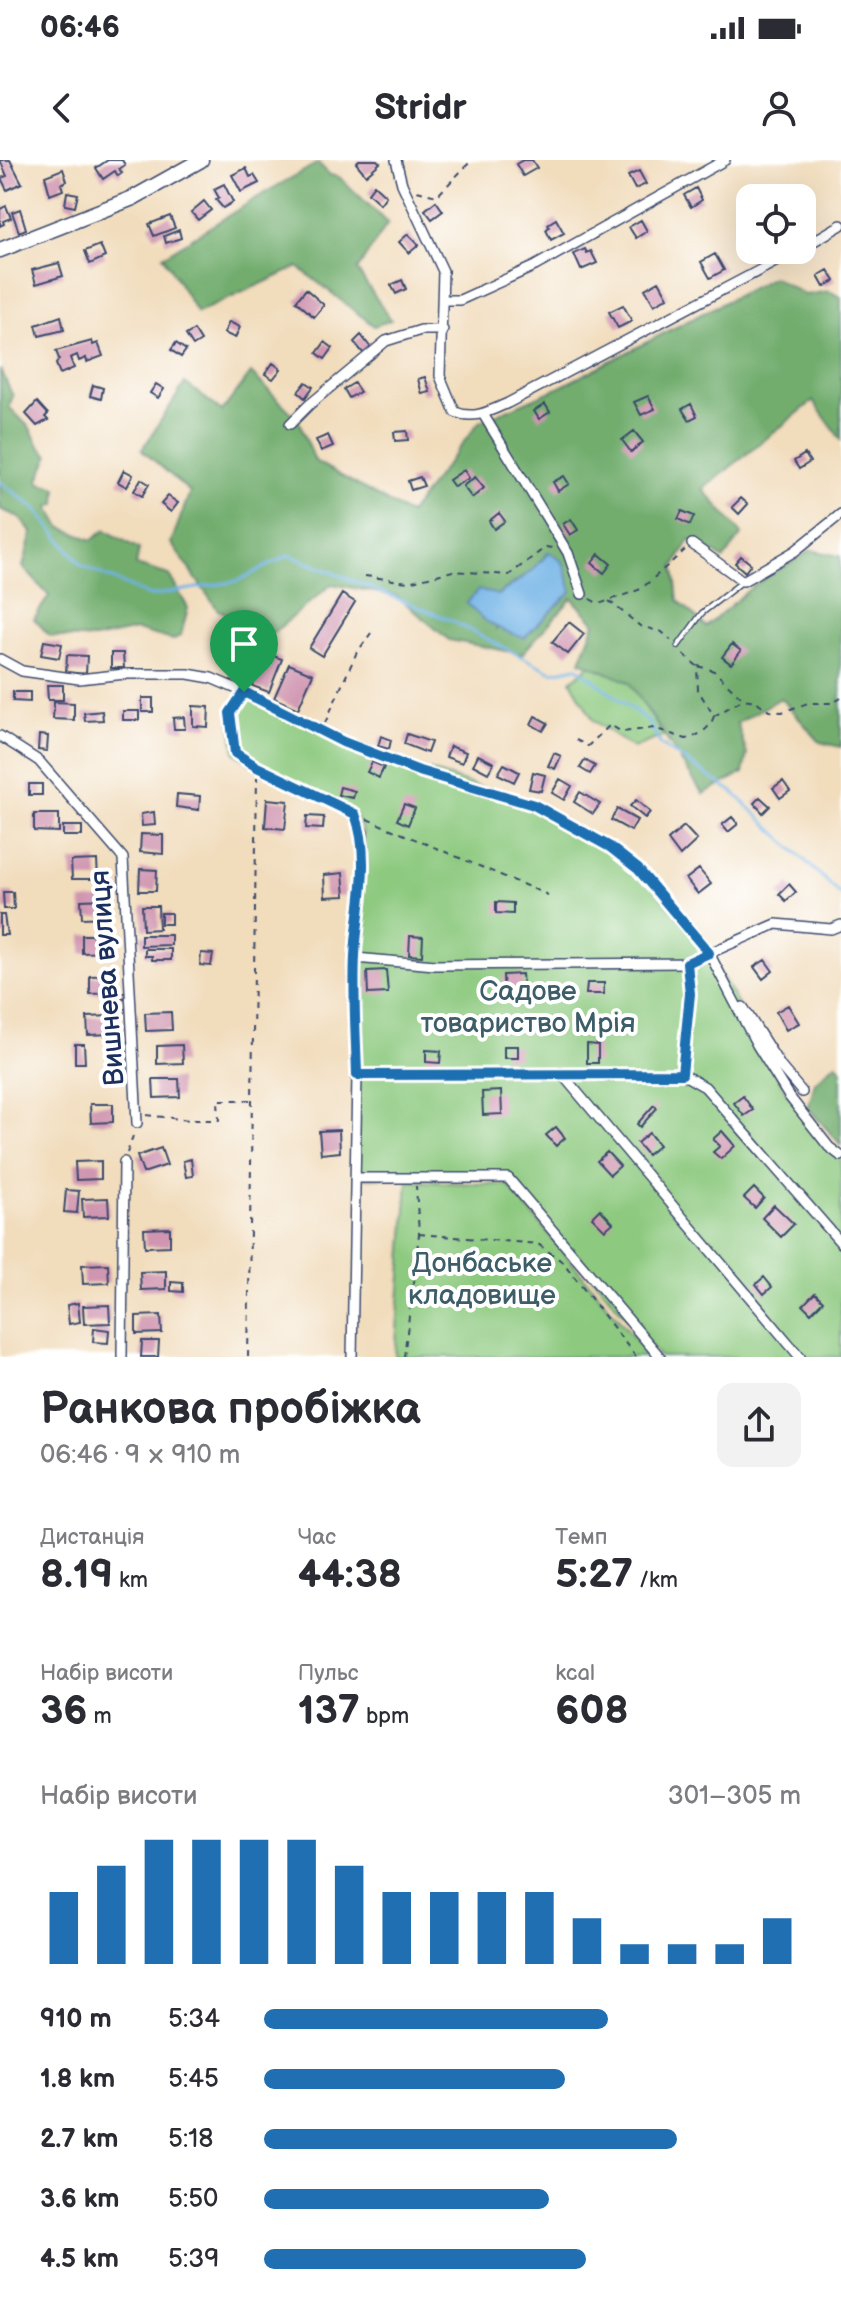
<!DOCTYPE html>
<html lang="uk">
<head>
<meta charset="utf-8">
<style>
  :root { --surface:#fff; --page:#f2f2f3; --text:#2b2b33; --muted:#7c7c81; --accent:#1f6fb2 }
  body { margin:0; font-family:"Balsamiq Sans",sans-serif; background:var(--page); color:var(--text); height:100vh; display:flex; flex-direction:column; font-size:30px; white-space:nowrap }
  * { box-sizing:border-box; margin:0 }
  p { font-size:26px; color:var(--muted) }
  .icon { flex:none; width:44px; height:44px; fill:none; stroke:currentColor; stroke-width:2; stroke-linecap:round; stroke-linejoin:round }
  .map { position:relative; height:1197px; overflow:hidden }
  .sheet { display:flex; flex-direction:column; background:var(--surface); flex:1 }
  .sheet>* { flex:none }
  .tools { position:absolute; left:736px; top:24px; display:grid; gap:16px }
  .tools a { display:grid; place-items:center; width:80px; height:80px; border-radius:16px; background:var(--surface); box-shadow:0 8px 32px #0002; font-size:40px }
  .pin { position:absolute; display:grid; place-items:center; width:68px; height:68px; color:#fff; margin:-82px -34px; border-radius:50% 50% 50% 0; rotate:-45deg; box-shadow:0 0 8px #0007 }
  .pin .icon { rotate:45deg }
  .round { display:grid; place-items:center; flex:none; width:84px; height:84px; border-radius:16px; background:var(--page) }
  .summary { display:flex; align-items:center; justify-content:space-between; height:136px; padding:0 40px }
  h1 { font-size:44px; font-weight:800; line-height:60px }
  .figures { display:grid; grid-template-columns:repeat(3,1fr); gap:12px; height:136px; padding:8px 40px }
  .figures div { display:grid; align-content:center }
  .figures b { font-size:40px; font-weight:800 }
  .figures small { font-size:22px; font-weight:400 }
  .figures p { font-size:22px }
  .chart { height:224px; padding:16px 40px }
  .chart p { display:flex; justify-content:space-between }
  .chart svg { width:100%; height:144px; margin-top:8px; stroke:var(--accent); stroke-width:6 }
  ul { padding:0 40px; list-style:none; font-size:26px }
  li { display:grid; grid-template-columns:128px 96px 1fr; align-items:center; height:60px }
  li i { height:20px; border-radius:10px; background:var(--accent) }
  .status { display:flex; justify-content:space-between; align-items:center; height:56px; padding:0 40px; background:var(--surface); direction:ltr }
  .status svg { height:22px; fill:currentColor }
  header { display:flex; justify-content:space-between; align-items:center; height:104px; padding:0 40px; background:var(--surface); font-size:36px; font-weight:800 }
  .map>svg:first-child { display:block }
  .green { fill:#8dc97f; stroke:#547c6e; stroke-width:2 }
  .forest { fill:#72ad6e; stroke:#466e66; stroke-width:2; fill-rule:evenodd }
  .water { fill:#71b3e6; stroke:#4671a2; stroke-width:2 }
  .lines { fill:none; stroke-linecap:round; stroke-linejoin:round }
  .stream { stroke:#71b3e6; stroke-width:3 }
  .building { fill:#d096b1 }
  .lane-casing { stroke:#3b496c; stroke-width:7 }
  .street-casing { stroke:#3b496c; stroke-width:12 }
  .primary-casing { stroke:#3b496c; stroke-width:17 }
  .path { stroke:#3b496c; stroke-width:2; stroke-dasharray:6 6; stroke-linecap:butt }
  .lane { stroke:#fff; stroke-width:4 }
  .street { stroke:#fff; stroke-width:9 }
  .primary { stroke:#fff; stroke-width:14 }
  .route-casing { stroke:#fff; stroke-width:16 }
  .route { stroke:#1f6fb2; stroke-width:10 }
  .labels { text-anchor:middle; stroke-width:8; stroke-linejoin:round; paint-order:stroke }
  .street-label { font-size:28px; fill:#1b2f5e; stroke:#fff }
  .park-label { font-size:28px; fill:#3d5d68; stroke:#fff }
</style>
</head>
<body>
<div class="status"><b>06:46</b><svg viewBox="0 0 49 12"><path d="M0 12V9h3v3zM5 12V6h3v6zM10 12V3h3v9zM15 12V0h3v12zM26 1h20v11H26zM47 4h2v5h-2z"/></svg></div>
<header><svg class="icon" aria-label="back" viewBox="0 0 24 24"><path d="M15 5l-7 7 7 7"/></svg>Stridr<svg class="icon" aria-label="person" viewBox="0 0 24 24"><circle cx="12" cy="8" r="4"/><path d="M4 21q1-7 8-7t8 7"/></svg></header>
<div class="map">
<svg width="841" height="1197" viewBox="0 0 841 1197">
  <rect width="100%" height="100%" fill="#fff"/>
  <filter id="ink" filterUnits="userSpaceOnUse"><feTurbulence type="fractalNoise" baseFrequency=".0125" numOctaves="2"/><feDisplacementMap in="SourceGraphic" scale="16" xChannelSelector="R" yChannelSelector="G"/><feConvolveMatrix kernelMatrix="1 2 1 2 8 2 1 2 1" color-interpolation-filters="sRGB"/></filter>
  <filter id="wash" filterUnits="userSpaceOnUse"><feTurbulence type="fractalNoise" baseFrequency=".006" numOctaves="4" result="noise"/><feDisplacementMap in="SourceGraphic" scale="32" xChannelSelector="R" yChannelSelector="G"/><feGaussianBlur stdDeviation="1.8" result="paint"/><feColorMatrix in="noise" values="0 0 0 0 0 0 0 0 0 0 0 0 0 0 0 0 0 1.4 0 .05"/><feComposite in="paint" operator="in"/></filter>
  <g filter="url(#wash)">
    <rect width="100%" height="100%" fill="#f1dcbb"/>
    <path class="green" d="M590,505L629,522L664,576L633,588L594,561L571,521Z
      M244,532L343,582L534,645L638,709L709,793L788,935L841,996V1197H660L508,1018H355L363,673L355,654L257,607L235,593L230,553Z
      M408,1021L508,1025L650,1197H395Z"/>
    <path class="forest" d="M318,3L330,15L339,17L388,63L357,110L391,160L374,166L298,107L197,153L163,96L268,31Z
      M773,117L805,135L829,131L841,137V280L813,241L703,329L742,374L723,400L717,394L690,380L674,407L678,440L706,467L754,425L811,390L840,396L841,587L820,582L781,538L737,563L747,594L743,613L703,634L629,522L580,501L595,463L572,438L522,494L449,480L397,436L332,424L273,473L218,450L171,383L190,332L142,290L185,223L222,251L251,213L298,259L315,301L409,354L479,262L560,227ZM548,393L572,431L496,469L497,435L532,411Z
      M0,209L13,236L9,247L30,268L39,286L49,295L38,322L57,328L56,344L49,347L61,367L92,380L105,370L139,389L136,405L169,415L188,448L181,475L173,480L136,470L95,479L50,476L34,459L49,436L23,407L32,372L19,357L0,349Z
      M836,903L841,909V985L808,948L815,922Z"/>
    <path class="water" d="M549,392L563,402L572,431L524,478C500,470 483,463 467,443L478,430L498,435L532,411Z"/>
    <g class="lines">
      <path class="stream" d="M0,322L36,349L81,405L150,436L237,421L289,395L448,459L552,512L577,507L648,561L661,585L733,632L841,735"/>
    </g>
    <g id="blocks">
      <path class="building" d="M0,0H10L22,23L7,30L1,18L7,16Z
        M108,0H122L125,5L119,9L122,13L118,16L115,11L103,19L96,8Z
        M359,0H377L380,3L366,15L356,3Z
        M523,0H532L537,8L523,16L516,4Z
        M246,8L250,17L254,15L259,23L241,32L232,15Z
        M63,9L67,21L61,24L63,30L50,35L45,16Z
        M639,11L646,24L635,29L628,16Z
        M224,24L233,42L223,48L216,40L219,38L214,29Z
        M374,25L386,36L380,44L368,33Z
        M696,28L702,40L691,47L684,35Z
        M67,32L78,34L75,47L65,45Z
        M204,41L211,50L198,60L191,52Z
        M436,41L443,51L432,59L425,50Z
        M6,46L11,58L3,61L4,64L0,66V49Z
        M20,49L26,69L19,72L12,52Z
        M170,56L175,68L154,76L149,64Z
        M556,59L564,73L551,80L546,70L549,67L548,64Z
        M641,60L647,71L636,78L629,67Z
        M179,70L181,78L166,83L164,76Z
        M408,74L419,85L409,93L399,82Z
        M100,85L105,97L90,104L85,91Z
        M585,89L587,93L591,91L597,103L581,110L574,94Z
        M715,94L724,110L710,118L701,102Z
        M59,103L63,116L36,124L32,110Z
        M828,110L835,121L824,127L818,116Z
        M402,120L406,129L396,134L391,125Z
        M659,121L668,137L654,145L645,129Z
        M306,129L324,145L314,157L296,141Z
        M623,145L632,161L618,168L609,152Z
        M61,156L64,170L39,176L36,165Z
        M229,162L240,167L235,178L224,173Z
        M194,170L201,181L193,186L186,175Z
        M361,175L371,188L364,194L354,182Z
        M92,181L93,185L98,183L103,196L87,202L86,198L79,201L77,195L70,198L74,208L60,214L56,204L59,199L56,191Z
        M325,182L333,188L325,199L317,193Z
        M176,183L186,190L181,197L171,190Z
        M273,203L281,209L273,219L265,214Z
        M425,217L430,232L422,234L418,219Z
        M306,222L313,227L305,238L298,232Z
        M354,223L360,232L349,238L344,229Z
        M156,224L164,229L158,238L150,233Z
        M93,225L103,228L101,239L90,236Z
        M648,236L655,249L641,255L634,242Z
        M37,242L48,254L45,257L48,260L37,266L26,254Z
        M545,244L550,252L539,259L534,251Z
        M691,244L697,256L689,260L682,249Z
        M407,271L408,280L395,281L394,272Z
        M634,271L643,282L631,292L622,280Z
        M328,275L333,286L321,291L316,280Z
        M805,294L810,302L799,309L794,301Z
        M124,310L133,315L127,327L118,322Z
        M464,310L469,318L454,327L449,320Z
        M564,316L569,324L558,331L553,322Z
        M420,317L424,326L411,330L408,321Z
        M475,317L484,328L472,338L463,326Z
        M141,319L149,324L142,336L134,331Z
        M168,336L178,343L171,352L161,344Z
        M741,338L748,344L739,354L732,347Z
        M682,351L694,356L690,365L678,359Z
        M499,353L505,361L494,369L489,361Z
        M571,359L578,370L570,375L563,364Z
        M599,394L611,404L604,413L592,403Z
        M741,396L751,404L745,412L735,403Z
        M342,434L355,442L322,496L309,488Z
        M569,462L584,474L568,494L552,482Z
        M44,481L62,484L59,498L41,495Z
        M732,484L741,491L731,504L722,497Z
        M111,493H123L124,508H111Z
        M265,493L282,499L269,532L252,526Z
        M67,495L87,496L86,514L66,512Z
        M241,499H251L250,515H240Z
        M289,504L313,514L298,549L274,538Z
        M47,525H63V540H48Z
        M13,532H30V542L13,541Z
        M142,538H153V552H142Z
        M54,542L74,543V560L53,559Z
        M193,546L209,547L208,567L193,566Z
        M102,551L103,560L85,561L84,553Z
        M123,551H139V560H123Z
        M535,556L548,563L543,571L531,564Z
        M184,557L185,569H174L173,558Z
        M407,574L431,582L427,593L404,584Z
        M39,575L48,576L47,591L38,590Z
        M381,576L391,580L389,589L378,586Z
        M450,586L466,592L462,603L446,597Z
        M554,593L561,596L555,609L548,606Z
        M478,595L494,603L488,613L473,605Z
        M585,600L595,606L590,614L580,608Z
        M372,602L384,607L379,618L367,612Z
        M504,604L519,612L514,622L498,614Z
        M533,612L545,615L541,631L529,629Z
        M560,619L572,626L564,640L552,633Z
        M783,621L790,631L780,638L773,628Z
        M29,624H42V635H29Z
        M340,627L355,631L353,638L338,635Z
        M580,632L600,644L593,654L574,642Z
        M177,634L200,636L199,650L176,647Z
        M760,637L770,646L763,653L754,643Z
        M267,639L288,641L285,669L265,667Z
        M636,640L650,652L645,658L630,646Z
        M404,644L415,648L408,665L397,660Z
        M617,649L637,660L631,671L611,660Z
        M154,652L155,665L142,666L141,654Z
        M34,654H59V672L34,671Z
        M307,656L324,657L323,669L306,668Z
        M732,657L738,664L728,672L722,665Z
        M63,666H82V676H63Z
        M684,666L697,680L680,696L668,680Z
        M141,674L163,675V694L140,692Z
        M97,700L98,719H72L71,701Z
        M140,709L157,710L156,731H139Z
        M699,709L711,724L698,734L686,719Z
        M343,713L345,736L325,737L324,715Z
        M789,724L796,732L786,741L779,734Z
        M3,732H13L14,749H4Z
        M107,739L108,757L82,758L81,740Z
        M496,742L513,743V754L496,753Z
        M142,746H158L159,769L143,770Z
        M161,753H171V764H161Z
        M0,755H4L7,775H0Z
        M82,775H107L108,792L82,793Z
        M141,775H171V785L141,786Z
        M410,776L423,777L422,796L409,795Z
        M145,789H171V800H152V796H145Z
        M201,793L213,794L211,806L200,805Z
        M765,800L773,811L763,819L754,807Z
        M386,810L388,833L368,834L367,811Z
        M522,814L524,837L504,838L503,815Z
        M115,815L116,833H127V838H116V833L90,834V816Z
        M587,823H604V834H586Z
        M788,845L799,863L786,870L776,852Z
        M171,852L172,870L146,871L145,853Z
        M113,856V874L88,875L87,857Z
        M75,884H84L85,903H75Z
        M587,884L598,885V903H587Z
        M182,885L183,903L157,904V886Z
        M504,886H518V898H504Z
        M426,890L441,891L440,903L426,902Z
        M153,919H179L180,937L154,938Z
        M501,931L502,954L483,955L482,932Z
        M743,936L753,950L744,956L734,943Z
        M90,944H113V962L91,963Z
        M654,945L657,948L640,967L637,964Z
        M556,967L565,978L556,986L546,975Z
        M339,970L340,992L321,994L319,971Z
        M722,971L735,986L721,999L713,992L720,986L713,979Z
        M649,973L659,985L647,995L637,983Z
        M161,988L167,1005L143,1013L137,996Z
        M607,992L620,1006L610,1015L597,1001Z
        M191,999L193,1016L186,1017L183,1001Z
        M101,1001V1019L76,1020L75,1002Z
        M754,1028L764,1038L755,1048L744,1038Z
        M66,1030L79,1031L77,1053L64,1052Z
        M108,1038L109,1056L83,1057L82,1039Z
        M774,1045L794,1064L781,1077L762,1058Z
        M600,1049L613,1063L605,1070L592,1057Z
        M170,1068V1086L145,1087L144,1069Z
        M108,1104L109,1123L83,1124L82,1105Z
        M166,1111V1129L141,1130L140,1112Z
        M764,1117L772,1127L764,1134L756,1124Z
        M171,1122L183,1123V1132L171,1131Z
        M815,1133L823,1141L811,1153L803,1145Z
        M78,1143L80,1162L69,1164L67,1145Z
        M109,1145L110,1163L84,1164L83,1146Z
        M161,1155L162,1173L136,1174V1156Z
        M94,1168L109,1170L108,1183L93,1182Z
        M142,1181H159L158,1197H141Z"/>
    </g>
  </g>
  <g filter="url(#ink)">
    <use href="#blocks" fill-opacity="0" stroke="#3b496c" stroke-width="2"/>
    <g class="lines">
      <g class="lane-casing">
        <path id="lane" d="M678,486L702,453L743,421"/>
      </g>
      <g class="street-casing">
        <path id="street" d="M396,0L402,24L443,111L440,216L455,252C474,260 490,251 508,243L798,90
          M802,88L841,65
          M443,140H460L535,106L725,0
          M483,254L568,393L582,434
          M290,264L309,245L386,181L421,170H443
          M692,384L743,421L795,391L841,354
          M0,499L22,511L79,519L125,514H188L211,518L244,532L343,582L419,611L534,645L610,687L638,709L709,793L757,885L788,935L829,987L841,996
          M0,576L39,601L123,698L137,963
          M257,607L355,654L363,673V712L355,798L357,915L352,1197
          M355,798L435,805L687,803L776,764L831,769L841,765
          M743,847L781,907L802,932
          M561,913L800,1197
          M357,915L682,914L705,927L841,1083
          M355,1018H508L660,1197
          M122,1197L124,1002"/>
      </g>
      <g class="primary-casing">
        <path id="primary" d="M0,90L133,38L201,0"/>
      </g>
      <path class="path" d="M417,31L437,36L472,0
        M365,416L408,422L453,411L509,415L546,387L552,388
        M590,439L599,444L641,429L685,390
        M609,441L640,466L662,472L671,480
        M698,506L714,511L743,539L756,541L769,551L782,552L808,543H833L841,538
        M239,540L230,553L235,593L249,602
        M714,556L742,540
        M325,563L356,494L371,473
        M576,580L588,586L610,565L622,572L654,568L686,579C699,576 710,569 714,556L698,530L697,506L683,494
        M367,659L548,735
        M683,905L690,834L688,812
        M146,955L189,960H219L218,940H250
        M127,993L134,973
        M419,1074L538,1084L563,1102L636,1197
        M248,1197L257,617
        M404,1197L419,1074L416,1026"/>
      <use href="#lane" class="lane"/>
      <use href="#street" class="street"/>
      <use href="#primary" class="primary"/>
    </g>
  </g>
  <g class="lines" filter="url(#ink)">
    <g class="route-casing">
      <path id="route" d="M244,532L343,582L419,611L534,645L610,687L638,709L709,793L687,803L690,834L682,914L357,915C356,876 353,836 355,796C357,750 372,699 355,654L257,607L235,593L230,553Z"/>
    </g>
    <use href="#route" class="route"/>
  </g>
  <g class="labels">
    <g class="street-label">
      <text transform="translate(106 818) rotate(-94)" y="10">Вишнева вулиця</text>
    </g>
    <g class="park-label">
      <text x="528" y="840">Садове<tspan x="528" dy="32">товариство Мрія</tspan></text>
      <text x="482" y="1112">Донбаське<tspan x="482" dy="32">кладовище</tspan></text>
    </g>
  </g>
</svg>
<div class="tools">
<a><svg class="icon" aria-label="locate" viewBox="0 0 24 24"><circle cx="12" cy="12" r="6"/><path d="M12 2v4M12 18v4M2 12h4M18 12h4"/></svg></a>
</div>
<div class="pin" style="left:244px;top:532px;background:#1e9e55"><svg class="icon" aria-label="arrive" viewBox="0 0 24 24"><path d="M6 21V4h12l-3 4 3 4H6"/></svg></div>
</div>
<section class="sheet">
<div class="summary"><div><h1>Ранкова пробіжка</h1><p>06:46 · 9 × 910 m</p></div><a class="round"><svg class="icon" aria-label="share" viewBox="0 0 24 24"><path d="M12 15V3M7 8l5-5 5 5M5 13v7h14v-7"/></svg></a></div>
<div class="figures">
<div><p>Дистанція</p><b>8.19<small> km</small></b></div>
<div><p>Час</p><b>44:38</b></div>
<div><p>Темп</p><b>5:27<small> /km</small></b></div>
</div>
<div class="figures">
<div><p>Набір висоти</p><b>36<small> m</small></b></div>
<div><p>Пульс</p><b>137<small> bpm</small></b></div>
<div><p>kcal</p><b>608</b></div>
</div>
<div class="chart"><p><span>Набір висоти</span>301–305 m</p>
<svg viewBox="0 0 160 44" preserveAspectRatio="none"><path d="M5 44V22M15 44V14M25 44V6M35 44V6M45 44V6M55 44V6M65 44V14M75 44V22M85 44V22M95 44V22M105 44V22M115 44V30M125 44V38M135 44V38M145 44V38M155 44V30"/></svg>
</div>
<ul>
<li><b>910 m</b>5:34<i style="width:64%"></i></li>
<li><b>1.8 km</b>5:45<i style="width:56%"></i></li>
<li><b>2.7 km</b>5:18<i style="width:77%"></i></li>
<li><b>3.6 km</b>5:50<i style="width:53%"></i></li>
<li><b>4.5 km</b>5:39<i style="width:60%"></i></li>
</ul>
</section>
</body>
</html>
